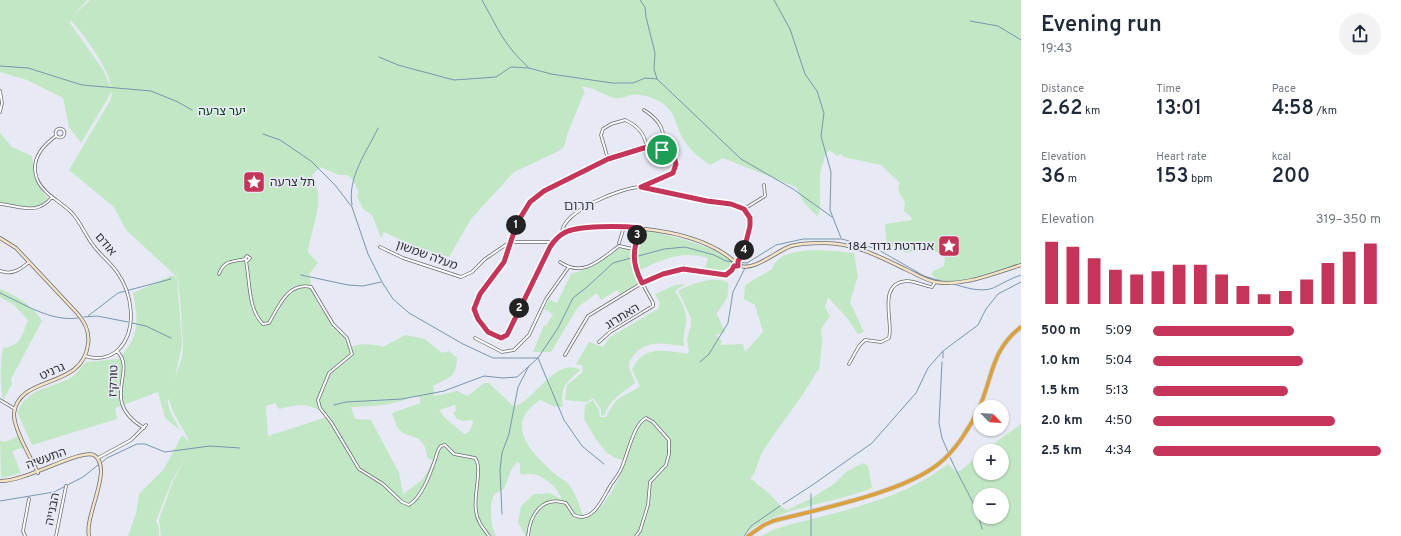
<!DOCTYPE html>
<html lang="en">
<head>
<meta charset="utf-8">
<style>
  :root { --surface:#fff; --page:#f2f2f3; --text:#1f2937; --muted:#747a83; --accent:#c43559 }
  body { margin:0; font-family:Overpass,"Noto Sans Hebrew",sans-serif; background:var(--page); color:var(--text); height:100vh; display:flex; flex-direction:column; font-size:15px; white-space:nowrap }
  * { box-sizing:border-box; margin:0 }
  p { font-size:13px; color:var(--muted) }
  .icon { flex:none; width:22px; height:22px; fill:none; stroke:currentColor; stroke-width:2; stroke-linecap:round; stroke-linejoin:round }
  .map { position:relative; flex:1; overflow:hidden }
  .drawer { display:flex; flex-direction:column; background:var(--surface); width:380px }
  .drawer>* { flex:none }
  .needle { width:26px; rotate:115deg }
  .tools { position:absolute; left:973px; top:400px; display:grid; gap:8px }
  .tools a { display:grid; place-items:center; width:36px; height:36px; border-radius:50%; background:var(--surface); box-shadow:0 1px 3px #0004; font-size:20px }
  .pin { position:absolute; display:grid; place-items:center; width:34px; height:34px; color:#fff; margin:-17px; border:2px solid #fff; border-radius:50%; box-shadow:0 1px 4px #0007 }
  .km { position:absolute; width:20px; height:20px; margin:-10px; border-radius:50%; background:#222; color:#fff; font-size:11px; line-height:20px; text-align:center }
  .round { display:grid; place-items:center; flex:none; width:42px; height:42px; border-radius:21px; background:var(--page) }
  .summary { display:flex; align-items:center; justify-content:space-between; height:68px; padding:0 20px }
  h1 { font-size:22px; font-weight:600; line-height:30px }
  .figures { display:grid; grid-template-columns:repeat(3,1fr); gap:6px; height:68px; padding:4px 20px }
  .figures div { display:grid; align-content:center }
  .figures b { font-size:20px; font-weight:600 }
  .figures small { font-size:11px; font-weight:400 }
  .figures p { font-size:11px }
  .chart { height:112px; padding:8px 20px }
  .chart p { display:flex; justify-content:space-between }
  .chart svg { width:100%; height:72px; margin-top:4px; stroke:var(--accent); stroke-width:6 }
  ul { padding:0 20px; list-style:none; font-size:13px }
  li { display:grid; grid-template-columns:64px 48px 1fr; align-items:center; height:30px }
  li i { height:10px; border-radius:5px; background:var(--accent) }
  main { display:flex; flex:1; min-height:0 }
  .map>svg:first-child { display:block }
  .green { fill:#c2e7c4; fill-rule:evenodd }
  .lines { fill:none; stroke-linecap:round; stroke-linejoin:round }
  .stream { stroke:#7896ae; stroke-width:1 }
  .street-casing { stroke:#6a6d76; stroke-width:3.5 }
  .secondary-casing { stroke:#6a6d76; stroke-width:4 }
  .highway-casing { stroke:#c9c9ca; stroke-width:5 }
  .street { stroke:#fff; stroke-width:2 }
  .secondary { stroke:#f4e3c5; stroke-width:2.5 }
  .highway { stroke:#dca13f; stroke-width:3.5 }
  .route-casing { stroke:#fff; stroke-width:8 }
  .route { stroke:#c43559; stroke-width:5 }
  .labels { text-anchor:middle; stroke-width:3.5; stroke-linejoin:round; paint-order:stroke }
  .park-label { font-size:12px; fill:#044113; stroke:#e7eaf4 }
  .poi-label { font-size:12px; fill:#2f3034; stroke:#e7eaf4; text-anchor:start }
  .street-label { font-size:12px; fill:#2f3034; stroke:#e7eaf4 }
  .quarter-label { font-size:14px; fill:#4a4d55; stroke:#e7eaf4 }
</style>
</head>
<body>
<main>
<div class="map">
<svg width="1021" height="536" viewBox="0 0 1021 536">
  <rect width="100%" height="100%" fill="#e7eaf4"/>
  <path class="green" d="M0,0H87L73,16L90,0H1021V263C1002,271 959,287 939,281L931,274L935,270L944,266L945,258C933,246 920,250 905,253L886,242L885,224L912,220L910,216L904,211L905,203C903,195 895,192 900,183L881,165L844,157L840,154L837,156L832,152L829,151L826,153L820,173V206L818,217L804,203L796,187L723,158L710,165C700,159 687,147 682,137C675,123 675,110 659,101C652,97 640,94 632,95C626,96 622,99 614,98C604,95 596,89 586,87H582L585,94L583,95L567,135L564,147L557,152L514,172L471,219L449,257L420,248L384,232L381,238L372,215L363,209L357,196L359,193L353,180L348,175H339L320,167L312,175C326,204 312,223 308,252L318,263L309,274C311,285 314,297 320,307C329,321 343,332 351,347C360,343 374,344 383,347L405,335L425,339L442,353L449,351L457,358C457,378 447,378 433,386L434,396L457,391L468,396L484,383H489L512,405L516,406C535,399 557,356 580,370C565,384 560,386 563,407L553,406L540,400C503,425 530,451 555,474C559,478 566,480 569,485C577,495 580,508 584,519C605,510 618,482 626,461L615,458L606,452L596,439L584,419L585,405L593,400L599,410L600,417H606C619,392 621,400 640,386L632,370C642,345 665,350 687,354L689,352L687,339L691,325V318L678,291C689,284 717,275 728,283C730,300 723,301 717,314L725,332L716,335L721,340V345L743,344L745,352L763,332L755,305L744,299L745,285L772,269C780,243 833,251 854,253L858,276L850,302L864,332L858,334L847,318L828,297L825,307L830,316L821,329L822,343L819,371H817C802,399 780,424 763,451C758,460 757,472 750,479L755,481C757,486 761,486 765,490C773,496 779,506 787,510L810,499L834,484L846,472L863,463L868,466L872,488C830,505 778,506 742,536H526L518,523L521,506L534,494L549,493L562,499C556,485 538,469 522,475L520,473V464L517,462L511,470L504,489C501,491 497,492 495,494C488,502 491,528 496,536H161L159,519L174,479L189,450L172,481L156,521L159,528V536H128L136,514L139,494L164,469L182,435L188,441L190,446C188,432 172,417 169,398C165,407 176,421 180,430L165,418L158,392L115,408L117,419L32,445L17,412C31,384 51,391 73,376C78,372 82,366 86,362L118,359C139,338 139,321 133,293L173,275L177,278L182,344L175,378L182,357L183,346L180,297L177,277L126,230L114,207L69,170L111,99C117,77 85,37 71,20L70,23L104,71L112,91L81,143L69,127L63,98L27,80L0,72ZM414,396L419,397L421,403L392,413L397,427L403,433L419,439L425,447L428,459L433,460L423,479L403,494L399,473L371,420L355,419L351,407C373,406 394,406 414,396ZM275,403L279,409C302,403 309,403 330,416L268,436L266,406ZM455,405L456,411L453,412L457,419L463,421L472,420L473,423L469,432L464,434L445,418L439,410Z
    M0,133L12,147L32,156C34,174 36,185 48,198L41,206L33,208L0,202Z
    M646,231C674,236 707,244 731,260L732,267L719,271L705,268L708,258C684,250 661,259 639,271L636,251L642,233Z
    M621,248L630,250L632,266L638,283L620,294L617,290L601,300L597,293L578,307L551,352H533L544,325L546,326L553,314L544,309L549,299L557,303L571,274L592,267Z
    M685,284L675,291C681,301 688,312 686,324C684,333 683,338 684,346C666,344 648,339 635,354C632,357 629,361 629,365C629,370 634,377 635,383C623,393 609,399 605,415L601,416V409L593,398L587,402L565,400L567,385L583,372L582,365L576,364L589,342L603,347L610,337L658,309L660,303L655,294L675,285Z
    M0,289C17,296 32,305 42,321L11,379L12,384L3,400C0,381 0,366 3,348C21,346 22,335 28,320L14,305L0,297Z
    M1021,424V536H761C778,526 798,523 816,518C862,506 910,494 948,464L955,471H960L980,454V473H1002V451H983ZM980,495H1002V517H980Z
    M18,436L24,447L12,451L21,473L1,478L0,441L6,442Z"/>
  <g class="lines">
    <path class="stream" d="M482,0C498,29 504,45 529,68
      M640,0L645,7L646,17L655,53L654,69L657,79
      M774,0L790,29L805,74L817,91L824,113L821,136L831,172L830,210L841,238
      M970,21L998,26L1021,40
      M379,57L398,65L454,80L496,77L511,67L529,68L551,74L612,83H633L645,78L657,79L741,159L793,189L832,217
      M0,66L28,68L82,85L151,91L178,102L192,110
      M263,134L280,140L311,161L335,185L352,207L368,254L382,282L393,299L409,313L463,344L493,358H538L564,420L582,446L604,464
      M352,205C347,177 367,152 378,128
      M301,275L348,285L363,286L381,282
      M953,284C964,287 981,293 993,288C1002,284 1011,278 1021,275
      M0,293C24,304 51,322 78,318
      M88,316L118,293L171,279
      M84,317L97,316L128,322
      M132,323L146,326L171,338
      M943,358V352
      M700,362L709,354L728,323L733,292L747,264
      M942,362L939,423L942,438L948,452
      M334,405L346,402L402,399L444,391L484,376L503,378L517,377L538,358L558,328L573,298L587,287L613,263L664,249L685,247L714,255L726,261L747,263L776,245L803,239H842L877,249L924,276L944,282
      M950,457C960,481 977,504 982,529
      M101,463L107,458L137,444H145L165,452L210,446L240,448
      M0,501L54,492L83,477L98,465
      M783,504L811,486L872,443L916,393L928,368L943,351L978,325L986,309L998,294L1021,282
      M811,509V494
      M502,514L500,470L502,453L509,434L518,387L529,366
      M744,536L751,526L780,506
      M811,536V513"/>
    <g class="street-casing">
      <path id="street" d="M0,91L2,103L0,112
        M644,110C660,120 667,132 662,150
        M55.5 133a4.5 4.5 0 1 1 9 0a4.5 4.5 0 1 1-9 0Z
        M56,136C42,146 30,160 37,179C43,194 60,201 71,212C81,222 85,235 93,245C100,255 110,262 117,272C132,293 138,329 119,349C110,358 97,360 85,356
        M608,159L601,135L603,129L611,124L625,120C638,126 644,133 647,147
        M0,204C21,206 37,216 52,197
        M744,209L765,196L764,185
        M562,234C560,212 622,187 641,187C662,187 686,197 707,201C718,203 737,201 745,210C752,218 750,227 748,236C746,245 744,255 737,261
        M619,243L624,227
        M380,247L403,258L461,277L472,272L485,259L510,242H553L524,298L507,335L501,337C488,332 477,324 474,309C476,304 477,299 480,294C486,283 498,275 504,263C514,244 514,220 530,202C542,187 628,147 647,147C657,147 675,154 676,164L673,173L641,187
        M246,261C250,281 248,310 263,324L269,323C278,308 288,281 311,287L333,324L347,338L352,354L329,373L318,400L320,408L331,422L359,469L383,484L402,502L409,505C422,497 430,474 435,460C437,455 437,450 441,446L445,445L454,454L475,458C483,467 473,496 476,511C477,521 483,528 489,536
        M560,262C583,278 600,260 619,246L633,249
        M0,271C12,275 20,270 29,262
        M219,274C224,260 232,262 245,259L247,256L250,258L247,261L245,259
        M475,338L502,352L514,350L529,335L546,299L568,268
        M599,342L610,332L653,306V303C636,271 628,266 639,229
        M117,351C138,372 98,400 144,428
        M565,355L588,316L642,283L663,274L683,269L726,275L732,270L734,266
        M849,364L859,346L865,340L881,342L889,338C894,322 876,283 907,281C915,281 924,286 932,287L935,282
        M0,400L15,409
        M98,458L131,440L146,425
        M25,536L23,531L29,499
        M56,536L66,486
        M528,536C530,515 542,495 566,503L574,515C592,524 602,500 609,488C613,481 619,475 622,467C627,456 634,423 646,418L653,422L669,440V454L666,465L650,482L648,505L640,531L636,536"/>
    </g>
    <g class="secondary-casing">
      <path id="secondary" d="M0,238L16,248L77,313C85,322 90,332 88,344C83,390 19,374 14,413C13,428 31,458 38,473
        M553,242C557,238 561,234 565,232C575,228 588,228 599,227C641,226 700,232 734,261
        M733 264a3 3 0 1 1 6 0a3 3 0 1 1-6 0Z
        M738,265C753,273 776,251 791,246C801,243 813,243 824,243C855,243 880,257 907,270C916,274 925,280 935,282C963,287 995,273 1021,265
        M0,481C25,482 79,449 94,455C114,468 84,516 89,536"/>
    </g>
    <g class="highway-casing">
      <path id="highway" d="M748,536L764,525L773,521C819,509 901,493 937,465C955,452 971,426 980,406C993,375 992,349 1021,327"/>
    </g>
    <use href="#street" class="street"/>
    <use href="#secondary" class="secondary"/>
    <use href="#highway" class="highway"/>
  </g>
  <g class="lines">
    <g class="route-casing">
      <path id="route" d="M647,147C657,148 675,152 676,164L673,173L641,187L707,201L731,204L744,209L750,218V226L743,254L738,261V266H734L732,270L726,275L683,269L663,274L642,283C631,261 633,251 640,228C623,226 577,225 564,233C558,236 554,241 550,247L507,335L501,338L488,332L478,319L474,309L480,294L504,262L517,223L530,202L544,191L608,159Z"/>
    </g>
    <use href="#route" class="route"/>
  </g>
  <defs>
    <g id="sight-square" transform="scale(1.15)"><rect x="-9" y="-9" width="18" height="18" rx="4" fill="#c43559" stroke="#e7eaf4"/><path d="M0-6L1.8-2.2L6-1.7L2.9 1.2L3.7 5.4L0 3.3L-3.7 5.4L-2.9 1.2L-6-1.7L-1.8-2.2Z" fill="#fff"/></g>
  </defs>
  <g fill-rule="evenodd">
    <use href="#sight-square" x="254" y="182"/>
    <use href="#sight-square" x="949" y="246"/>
  </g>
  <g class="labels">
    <g class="park-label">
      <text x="222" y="115">יער צרעה</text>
    </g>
    <g class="poi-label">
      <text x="270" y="186">תל צרעה</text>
      <text x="934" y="250" text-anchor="end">אנדרטת גדוד 184</text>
    </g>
    <g class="street-label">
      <text transform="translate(106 244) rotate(50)" y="4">אודם</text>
      <text transform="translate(427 255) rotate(20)" y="4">מעלה שמשון</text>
      <text transform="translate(622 316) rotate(-32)" y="4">האתרוג</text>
      <text transform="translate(52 371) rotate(-24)" y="4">גרניט</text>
      <text transform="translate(113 381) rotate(-88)" y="4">טורקיז</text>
      <text transform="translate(46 458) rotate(-20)" y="4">התעשיה</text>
      <text transform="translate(52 509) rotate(-78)" y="4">הבנייה</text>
    </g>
    <g class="quarter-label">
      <text x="579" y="210">תרום</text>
    </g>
  </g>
</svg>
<div class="tools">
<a><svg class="needle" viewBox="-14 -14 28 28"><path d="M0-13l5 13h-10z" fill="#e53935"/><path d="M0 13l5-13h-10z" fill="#747a83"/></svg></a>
<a>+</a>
<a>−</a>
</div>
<div class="pin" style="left:662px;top:150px;background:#1e9e55"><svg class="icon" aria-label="arrive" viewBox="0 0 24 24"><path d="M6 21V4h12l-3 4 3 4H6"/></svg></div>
<b class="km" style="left:516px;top:225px">1</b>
<b class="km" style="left:519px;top:308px">2</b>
<b class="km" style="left:637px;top:235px">3</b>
<b class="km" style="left:744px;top:250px">4</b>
</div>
<section class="drawer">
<div class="summary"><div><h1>Evening run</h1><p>19:43</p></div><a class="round"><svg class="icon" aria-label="share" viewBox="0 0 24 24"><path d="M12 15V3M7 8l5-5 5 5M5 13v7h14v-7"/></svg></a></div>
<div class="figures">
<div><p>Distance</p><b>2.62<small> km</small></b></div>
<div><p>Time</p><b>13:01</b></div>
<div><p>Pace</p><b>4:58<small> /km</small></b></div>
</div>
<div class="figures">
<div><p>Elevation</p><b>36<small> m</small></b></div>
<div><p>Heart rate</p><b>153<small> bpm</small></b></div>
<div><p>kcal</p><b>200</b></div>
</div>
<div class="chart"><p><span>Elevation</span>319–350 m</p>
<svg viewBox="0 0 160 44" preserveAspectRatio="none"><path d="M5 44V6M15 44V9M25 44V16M35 44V23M45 44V26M55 44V24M65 44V20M75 44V20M85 44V26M95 44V33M105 44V38M115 44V36M125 44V29M135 44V19M145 44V12M155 44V7"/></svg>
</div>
<ul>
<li><b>500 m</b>5:09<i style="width:62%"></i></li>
<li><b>1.0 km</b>5:04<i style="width:66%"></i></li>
<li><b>1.5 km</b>5:13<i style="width:59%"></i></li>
<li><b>2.0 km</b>4:50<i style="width:80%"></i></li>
<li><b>2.5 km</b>4:34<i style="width:100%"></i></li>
</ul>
</section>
</main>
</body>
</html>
